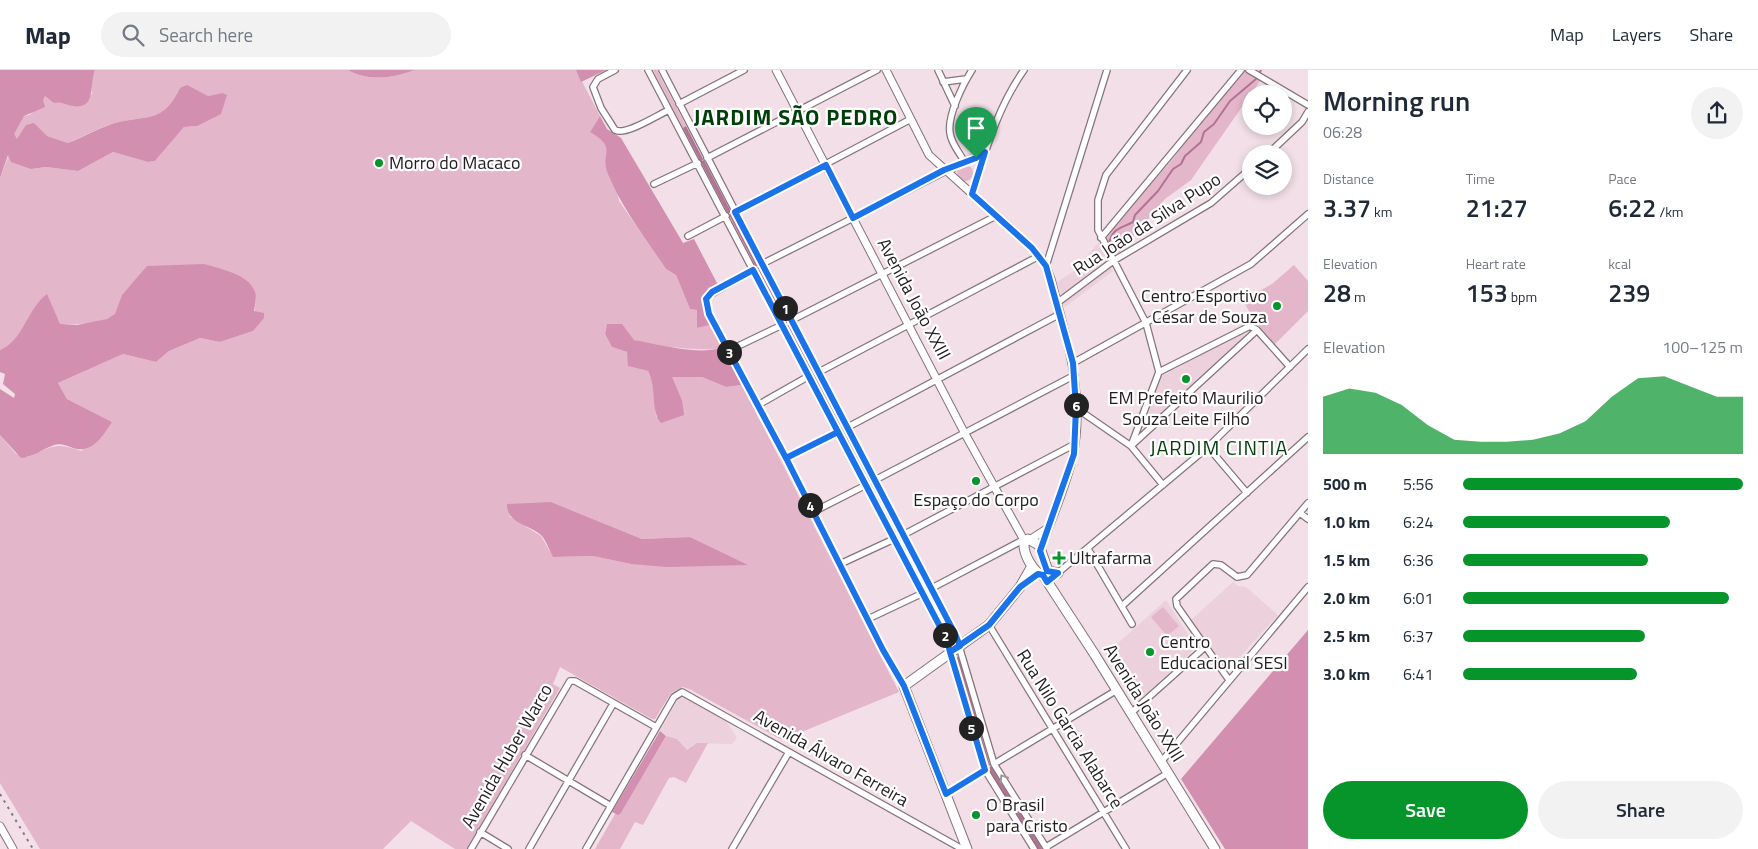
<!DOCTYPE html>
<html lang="en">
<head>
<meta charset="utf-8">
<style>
  :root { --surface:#fff; --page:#f2f2f3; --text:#1f2937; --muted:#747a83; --line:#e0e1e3; --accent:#06952a }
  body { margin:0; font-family:"Titillium Web",sans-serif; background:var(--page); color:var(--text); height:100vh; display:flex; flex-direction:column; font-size:19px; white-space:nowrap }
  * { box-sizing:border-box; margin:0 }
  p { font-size:16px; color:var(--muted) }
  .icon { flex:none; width:28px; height:28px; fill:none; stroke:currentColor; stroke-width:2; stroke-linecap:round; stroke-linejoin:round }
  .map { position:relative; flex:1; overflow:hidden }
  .side { display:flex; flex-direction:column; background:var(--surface); width:450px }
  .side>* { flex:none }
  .fabs { position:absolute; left:1242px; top:15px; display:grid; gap:10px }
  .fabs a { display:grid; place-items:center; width:50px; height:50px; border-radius:50%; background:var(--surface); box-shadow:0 2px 8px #0003; font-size:25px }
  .pin { position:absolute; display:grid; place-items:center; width:42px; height:42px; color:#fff; margin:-51px -21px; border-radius:50% 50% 50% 0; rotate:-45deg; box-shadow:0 0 5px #0007 }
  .pin .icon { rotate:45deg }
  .km { position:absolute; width:25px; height:25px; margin:-12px; border-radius:50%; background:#222; color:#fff; font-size:14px; line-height:25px; text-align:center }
  .round { display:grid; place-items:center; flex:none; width:52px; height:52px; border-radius:26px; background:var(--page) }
  .summary { display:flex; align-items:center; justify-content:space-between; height:85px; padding:0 15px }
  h1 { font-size:28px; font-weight:600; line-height:38px }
  .metrics { display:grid; grid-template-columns:repeat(3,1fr); gap:8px; height:85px; padding:5px 15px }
  .metrics div { display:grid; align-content:center }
  .metrics b { font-size:25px; font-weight:600 }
  .metrics small { font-size:14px; font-weight:400 }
  .metrics p { font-size:14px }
  .chart { height:140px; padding:10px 15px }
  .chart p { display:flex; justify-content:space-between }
  .chart svg { width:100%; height:90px; margin-top:5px; fill:var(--accent); opacity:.7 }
  .action { display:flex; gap:10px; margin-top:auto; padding:10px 15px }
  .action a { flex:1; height:58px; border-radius:30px; background:var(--accent); color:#fff; font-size:20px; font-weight:600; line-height:58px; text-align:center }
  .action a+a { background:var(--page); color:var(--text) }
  ul { padding:0 15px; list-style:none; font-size:16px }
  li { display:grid; grid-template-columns:80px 60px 1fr; align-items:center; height:38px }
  li i { height:12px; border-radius:6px; background:var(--accent) }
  header { display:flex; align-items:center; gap:30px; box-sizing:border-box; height:70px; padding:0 25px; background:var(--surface); border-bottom:1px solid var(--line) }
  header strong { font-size:24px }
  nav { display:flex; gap:28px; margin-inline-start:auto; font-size:18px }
  .search { width:350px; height:45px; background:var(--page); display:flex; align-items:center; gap:12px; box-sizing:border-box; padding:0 18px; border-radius:28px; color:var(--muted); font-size:19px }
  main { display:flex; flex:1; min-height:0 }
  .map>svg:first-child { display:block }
  .built { fill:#ecd0dc }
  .green { fill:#e4b6ca; fill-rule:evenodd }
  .forest { fill:#d38faf }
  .water { fill:#b47292 }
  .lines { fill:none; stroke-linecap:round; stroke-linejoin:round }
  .stream { stroke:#b47292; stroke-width:2 }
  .minor-casing { stroke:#86747c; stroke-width:8 }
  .tertiary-casing { stroke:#86747c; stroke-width:9 }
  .secondary-casing { stroke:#86747c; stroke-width:11 }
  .minor { stroke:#fff; stroke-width:5.5 }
  .tertiary { stroke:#fff; stroke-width:7 }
  .secondary { stroke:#fff; stroke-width:9 }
  .rail { stroke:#83767c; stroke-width:2; stroke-dasharray:2.5 5; stroke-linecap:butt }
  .oneway { stroke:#9c999b }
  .route-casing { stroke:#fff; stroke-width:10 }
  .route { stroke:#1a73e8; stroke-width:6 }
  .poi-dot { fill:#06952a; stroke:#fff; stroke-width:2 }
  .labels { text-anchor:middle; stroke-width:4.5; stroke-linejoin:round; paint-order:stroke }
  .poi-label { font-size:18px; fill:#241d20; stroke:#fff; text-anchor:start }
  .street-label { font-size:18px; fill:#241d20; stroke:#fff }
  .quarter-label { font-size:20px; letter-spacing:1px; fill:#003e0a; stroke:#fff }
  .district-label { font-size:22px; font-weight:bold; letter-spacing:1px; fill:#003e0a; stroke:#fff }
</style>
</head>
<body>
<header>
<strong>Map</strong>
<div class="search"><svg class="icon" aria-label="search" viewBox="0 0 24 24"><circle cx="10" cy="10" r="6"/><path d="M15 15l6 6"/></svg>Search here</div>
<nav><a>Map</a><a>Layers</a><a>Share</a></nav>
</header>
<main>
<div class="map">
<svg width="1308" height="779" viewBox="0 0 1308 779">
  <rect width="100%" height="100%" fill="#f2dfe7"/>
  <path class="built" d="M1099,172L1113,201L1065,237L1057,212L1073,202Z
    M1242,263L1245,266L1143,360L1160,307Z
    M1233,512L1238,516L1246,517L1278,545L1228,600L1191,550Z
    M1166,530L1195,575L1194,580L1136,633L1106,584Z
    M683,626L725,649L737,668L732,674L697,673L687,680L677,669L670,668L660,661L678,629Z"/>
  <path class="green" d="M95,0H348C369,12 393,8 415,0H576L600,46L590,62L602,69L608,79L619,131L666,199L676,205L690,239L697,240V258L710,255L722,278C705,282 651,276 634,270C625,267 616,259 607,254L605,264L612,277L627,282L629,296L648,301L652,309L656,347L682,330L671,307H702L726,317L742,315L899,622L782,670L691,620L683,617L671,623L655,649H652L560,597L553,614L560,618L467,779H455L411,751L383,779H40L0,713V365L16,384L28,387C53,376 55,372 81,381L112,352L67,329L58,313L123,284L156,292L169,281L200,268L220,272L253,261L256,227L122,225C120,230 119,240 115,244C106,254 73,255 60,254L46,225L10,276L0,280V108L9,85L31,99L46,97L78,101L113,82L148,92L155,91L184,57L197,56L222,23L208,26L180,18C163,52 151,45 119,52C102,56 84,66 68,73L47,66L17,69L13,64L24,46L30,45L45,26L72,36L92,24L91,8ZM551,432L642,469L690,467L747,495L631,494L593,486L553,487L541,466L509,446Z
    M653,0H657L686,56L683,58Z
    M1244,1L1260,11L1191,110L1165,129L1118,184L1111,182L1105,169L1112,157L1172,90L1212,37Z
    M957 103a8 8 0 1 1 16 0a8 8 0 1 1-16 0Z
    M1294,195L1308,211V241L1275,274L1254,250L1243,230L1272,214Z
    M1163,537L1179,556L1167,566L1151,547Z
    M666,666L677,669L687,680L697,673H708L686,713L674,707L669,708L643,755L635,752L620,779H595L615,744L621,743Z"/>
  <path class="forest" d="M0,0H95C89,13 97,40 73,36C65,35 63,31 54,33L45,26L43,30L45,37L24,46L14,64L17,69L26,55L34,53L47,66L68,73C84,67 102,56 119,52C151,45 163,52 180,18L187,15L208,26L222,23L227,25L221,44L197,56L184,57L155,91L148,92L113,82L78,101L46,97L31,99L11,92L8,85L0,108Z
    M348,0H415C393,8 369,12 348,0Z
    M576,0H606L581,12Z
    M600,46L607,59L621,68L683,173L694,169L718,215L704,226V234L710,255L697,258V240L690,239L676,205L666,199C645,168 622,138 608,104C599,83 619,79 590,62Z
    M204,194C218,198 246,204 253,218C258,225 255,233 254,241L264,243V248L253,261L220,272L200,268L169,281L156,292L123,284L58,313L67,329L112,352C102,367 92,384 73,378C67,376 61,373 54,375C43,379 33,387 21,388L0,365V319L14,328L15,324L3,314L5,304L0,302V280C23,271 27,239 47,224L60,254L77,255L107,249L115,244L122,225L147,196Z
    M607,254H622L634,270C662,275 695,285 722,278L742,315L726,317L702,307H672L682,330L684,345L661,353C650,340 657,317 648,301L628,296L627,282L612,277L605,264Z
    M551,432L642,469L690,467L748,495L667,497L631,494L593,486L553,487C549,480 546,470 541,465C528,454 507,454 507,434Z
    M1308,560V779H1225L1181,709Z
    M660,661L666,666L621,743L618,745L612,742Z"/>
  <path class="water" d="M686,56L703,89L702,91L704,90L731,142L728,144L683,58Z
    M731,143L759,195L756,197L729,145Z
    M759,196L789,252L786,254L756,198Z
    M789,254L814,302L812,303L787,255Z
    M815,302L842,355L839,356L812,304Z
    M843,356L872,411L869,413L840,357Z
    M872,412L902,468L899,469L870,414Z
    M902,469L928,519L925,520L900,470Z
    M929,520L953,566L954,571L951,573L926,522Z
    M959,586L990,695L988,697L955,588Z
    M991,696L1040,774L1042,779H1038L989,701L988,698Z"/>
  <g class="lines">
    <path class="stream" d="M1260,2L1261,0
      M1109,174C1112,158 1120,159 1133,152L1135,145L1158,121L1173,99L1181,94L1185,86L1201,72L1204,62L1214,54L1230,31L1256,9"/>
    <g class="minor-casing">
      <path id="minor" d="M615,0L598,9L593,17L601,38L615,60C626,66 657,45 669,40
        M648,0L947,570L985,700L1034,779
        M662,0L956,566L994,694L1047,779
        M938,0L955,36
        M1249,0L1308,35
        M943,12L966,9
        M679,34L744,0
        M1268,84L1302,52L1308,42
        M707,88L877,0
        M964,91C959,82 951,73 950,63C947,46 963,14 972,0
        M954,98C961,91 975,88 985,82
        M654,114L698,93
        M972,124C986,80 997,38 1024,0
        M735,142L909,50
        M688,166L726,146
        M1101,168L1241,0
        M762,194L956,96
        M1046,196L1107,0
        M753,200L708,226L706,233L709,244L758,335L883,580L904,616
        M1057,233L1113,191L1211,133L1251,98
        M792,250L996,146
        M728,281L782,255
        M1073,293L1251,194L1308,144
        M819,302L1039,186
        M1159,302L1250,256L1257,260L1290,297
        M758,335L809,306
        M1076,338L1131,376L1163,415
        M848,357L1060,244
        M1132,375L1257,260
        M1131,376L1159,302L1146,253L1098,160V130L1106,105L1187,0
        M1208,377L1247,423
        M785,388L838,362
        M875,410L1075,305
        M813,442L866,415
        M1300,443L1308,449
        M903,465L1075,374
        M1088,479L1132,554
        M840,494L894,469
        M1047,512L1208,377L1308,279
        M932,518L1023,470
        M1122,536L1308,367
        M868,549L923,523
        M989,555L1126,779
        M1229,610L1177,536L1176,529L1213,494L1221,495L1237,507L1247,505L1308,433
        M1131,643L1205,577
        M525,685L611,736
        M1161,692L1308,517
        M994,694L1117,620
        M946,724L985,700
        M480,762L508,779
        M1046,777L1168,703
        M471,779L570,611H575L656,657
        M529,779L613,634
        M586,779L674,627L682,622L962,779
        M732,779L789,682"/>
    </g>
    <g class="tertiary-casing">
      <path id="tertiary" d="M776,0L964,362L1025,472
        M886,0L929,85L1032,178L1046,196L1051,209C1066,267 1086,326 1073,386C1066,418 1051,450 1040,481
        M1031,469L1048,458
        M0,756L13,779"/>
    </g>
    <g class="secondary-casing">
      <path id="secondary" d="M1028,469L1039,475L1047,498L1043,505C1033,503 1023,483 1024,473Z
        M1047,501L1058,503
        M1043,505L1095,585L1215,779
        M967,779L904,616L989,555L1020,517L1032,496"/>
    </g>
    <use href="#minor" class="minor"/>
    <use href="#tertiary" class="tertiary"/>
    <use href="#secondary" class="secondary"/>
    <path class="rail" d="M0,724L33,779"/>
  </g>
  <defs><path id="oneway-chevron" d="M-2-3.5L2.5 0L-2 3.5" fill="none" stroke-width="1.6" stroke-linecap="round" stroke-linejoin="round" transform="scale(1.25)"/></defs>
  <use class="oneway" href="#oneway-chevron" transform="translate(1003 708) rotate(-122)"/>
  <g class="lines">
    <g class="route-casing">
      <path id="route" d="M976,88L944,100L853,148L826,95L735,142L956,566L960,576L950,582L947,570L838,362L786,388L709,244L706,229L712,222L753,200L838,362L786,388L883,580L904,616L946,724L985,700L950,582L989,555L1020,517L1038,504L1043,505L1047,512L1058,503L1047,501L1040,481L1074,384L1076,338L1073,293L1046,196L1032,178L972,124L985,82L976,88"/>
    </g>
    <use href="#route" class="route"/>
  </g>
  <g class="poi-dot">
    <circle cx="379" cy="93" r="5"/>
    <circle cx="1277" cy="236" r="5"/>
    <circle cx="1186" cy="309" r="5"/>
    <circle cx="976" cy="411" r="5"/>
    <path d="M1056.5 480.5h5v5h5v5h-5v5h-5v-5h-5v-5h5z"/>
    <circle cx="1150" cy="582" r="5"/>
    <circle cx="976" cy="745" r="5"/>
  </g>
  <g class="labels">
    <g class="poi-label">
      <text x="389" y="99">Morro do Macaco</text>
      <text x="1267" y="232" text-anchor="end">Centro Esportivo<tspan x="1267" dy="21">César de Souza</tspan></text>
      <text x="1186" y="334" text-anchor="middle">EM Prefeito Maurilio<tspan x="1186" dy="21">Souza Leite Filho</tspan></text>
      <text x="976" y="436" text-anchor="middle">Espaço do Corpo</text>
      <text x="1069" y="494">Ultrafarma</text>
      <text x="1160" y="578">Centro<tspan x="1160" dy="21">Educacional SESI</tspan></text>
      <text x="986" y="741">O Brasil<tspan x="986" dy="21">para Cristo</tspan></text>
    </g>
    <g class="street-label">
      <text transform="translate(1147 154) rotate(-33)" y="6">Rua João da Silva Pupo</text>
      <text transform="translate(914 229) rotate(62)" y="6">Avenida João XXIII</text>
      <text transform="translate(1144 633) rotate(58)" y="6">Avenida João XXIII</text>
      <text transform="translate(1070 659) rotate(58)" y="6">Rua Nilo Garcia Alabarce</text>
      <text transform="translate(507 686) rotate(-60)" y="6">Avenida Huber Warco</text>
      <text transform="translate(831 688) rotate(30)" y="6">Avenida Álvaro Ferreira</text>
    </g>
    <g class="quarter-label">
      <text x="1219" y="385">JARDIM CINTIA</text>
    </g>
    <g class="district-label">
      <text x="796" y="55">JARDIM SÃO PEDRO</text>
    </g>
  </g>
</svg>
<div class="fabs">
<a><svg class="icon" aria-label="locate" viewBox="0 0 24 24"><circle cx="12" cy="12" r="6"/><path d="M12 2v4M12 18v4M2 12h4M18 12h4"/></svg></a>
<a><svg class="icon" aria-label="layers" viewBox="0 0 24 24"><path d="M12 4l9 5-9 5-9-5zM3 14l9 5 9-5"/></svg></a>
</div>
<div class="pin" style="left:976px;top:88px;background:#1e9e55"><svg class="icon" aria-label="arrive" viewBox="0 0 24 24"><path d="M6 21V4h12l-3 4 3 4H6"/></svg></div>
<b class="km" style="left:785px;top:238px">1</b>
<b class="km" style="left:945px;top:565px">2</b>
<b class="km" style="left:729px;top:282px">3</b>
<b class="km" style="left:810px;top:435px">4</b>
<b class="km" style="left:971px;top:658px">5</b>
<b class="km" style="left:1076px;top:335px">6</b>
</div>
<section class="side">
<div class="summary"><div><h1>Morning run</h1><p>06:28</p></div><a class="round"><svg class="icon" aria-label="share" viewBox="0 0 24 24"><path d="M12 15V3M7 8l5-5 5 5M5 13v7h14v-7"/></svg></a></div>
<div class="metrics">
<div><p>Distance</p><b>3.37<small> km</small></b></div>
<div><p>Time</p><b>21:27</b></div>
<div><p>Pace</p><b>6:22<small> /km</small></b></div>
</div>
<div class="metrics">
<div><p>Elevation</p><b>28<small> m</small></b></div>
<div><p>Heart rate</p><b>153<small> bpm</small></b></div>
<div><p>kcal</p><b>239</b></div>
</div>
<div class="chart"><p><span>Elevation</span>100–125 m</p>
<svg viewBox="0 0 160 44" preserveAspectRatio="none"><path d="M0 44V16L10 12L20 14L30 20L40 30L50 37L60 38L70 38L80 37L90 34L100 28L110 16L120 7L130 6L140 11L150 16L160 16V44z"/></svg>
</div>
<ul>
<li><b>500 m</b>5:56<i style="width:100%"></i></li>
<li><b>1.0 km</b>6:24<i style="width:74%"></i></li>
<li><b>1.5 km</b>6:36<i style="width:66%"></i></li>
<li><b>2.0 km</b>6:01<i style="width:95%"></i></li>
<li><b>2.5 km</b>6:37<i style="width:65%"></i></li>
<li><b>3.0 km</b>6:41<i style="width:62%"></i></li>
</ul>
<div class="action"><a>Save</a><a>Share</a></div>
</section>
</main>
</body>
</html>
